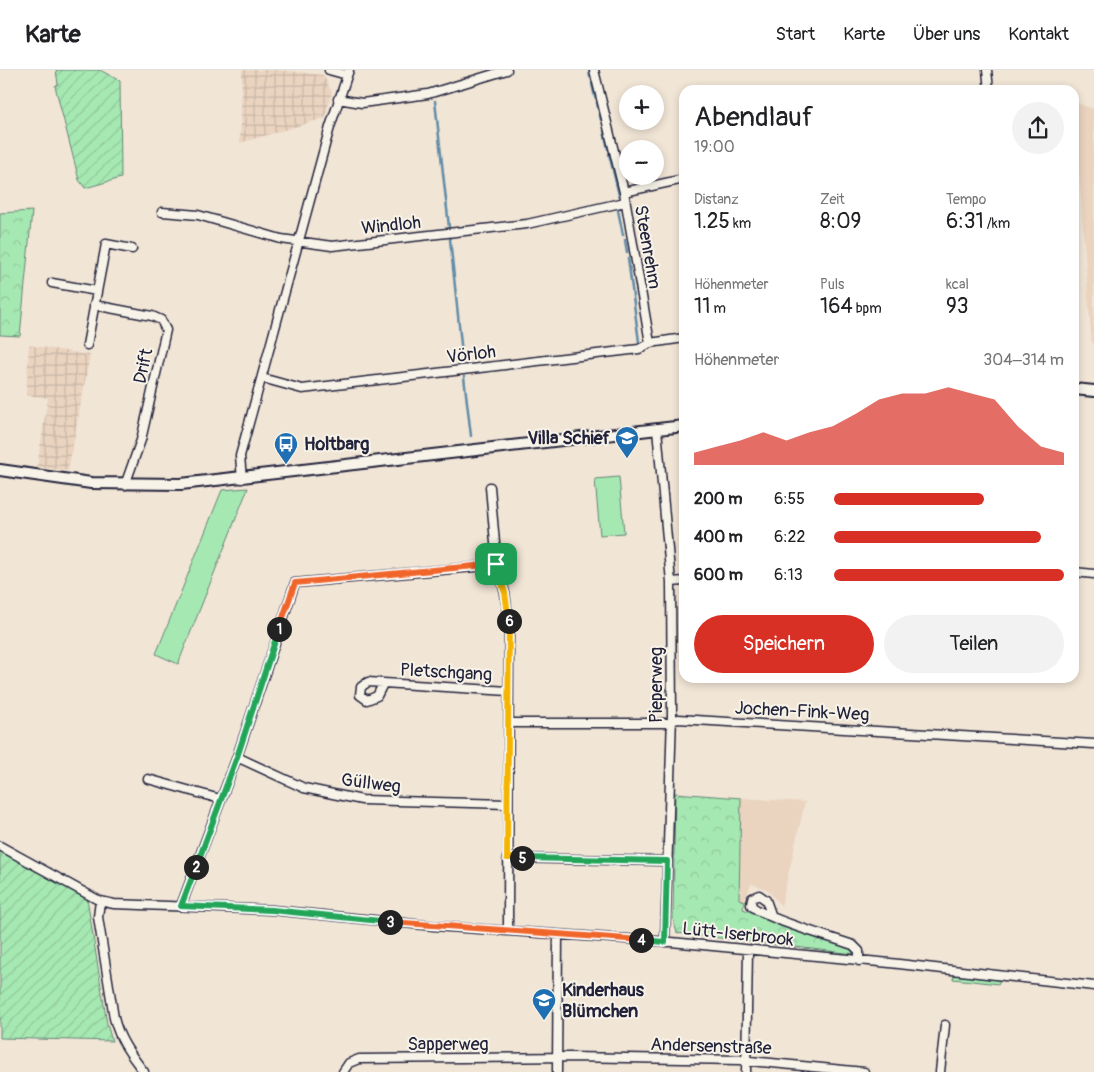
<!DOCTYPE html>
<html lang="de">
<head>
<meta charset="utf-8">
<style>
  :root { --surface:#fff; --page:#f2f2f2; --text:#202124; --muted:#757577; --line:#e0e0e0; --accent:#d93025 }
  body { margin:0; font-family:Pangolin,sans-serif; background:var(--page); color:var(--text); height:100vh; display:flex; flex-direction:column; font-size:19px; white-space:nowrap }
  * { box-sizing:border-box; margin:0 }
  p { font-size:16px; color:var(--muted) }
  .icon { flex:none; width:28px; height:28px; fill:none; stroke:currentColor; stroke-width:2; stroke-linecap:round; stroke-linejoin:round }
  .map { position:relative; flex:1; overflow:hidden }
  .sheet { position:absolute; left:679px; top:15px; width:400px; height:598px; display:flex; flex-direction:column; background:var(--surface); border-radius:15px; box-shadow:0 2px 8px #0003 }
  .sheet>* { flex:none }
  .buttons { position:absolute; left:619px; top:15px; display:grid; gap:10px }
  .buttons a { display:grid; place-items:center; width:45px; height:45px; border-radius:50%; background:var(--surface); box-shadow:0 2px 8px #0003; font-size:25px }
  .pin { position:absolute; display:grid; place-items:center; width:42px; height:42px; color:#fff; margin:-21px; border-radius:10px; box-shadow:0 2px 8px #0006 }
  .km { position:absolute; width:25px; height:25px; margin:-12px; border-radius:50%; background:#222; color:#fff; font-size:14px; line-height:25px; text-align:center }
  .round { display:grid; place-items:center; flex:none; width:52px; height:52px; border-radius:26px; background:var(--page) }
  .head { display:flex; align-items:center; justify-content:space-between; height:85px; padding:0 15px }
  h1 { font-size:28px; font-weight:600; line-height:38px }
  .metrics { display:grid; grid-template-columns:repeat(3,1fr); gap:8px; height:85px; padding:5px 15px }
  .metrics div { display:grid; align-content:center }
  .metrics b { font-size:21px; font-weight:600 }
  .metrics small { font-size:14px; font-weight:400 }
  .metrics p { font-size:14px }
  .chart { height:140px; padding:10px 15px }
  .chart p { display:flex; justify-content:space-between }
  .chart svg { width:100%; height:90px; margin-top:5px; fill:var(--accent); opacity:.7 }
  .primary-button { display:flex; gap:10px; margin-top:auto; padding:10px 15px }
  .primary-button a { flex:1; height:58px; border-radius:30px; background:var(--accent); color:#fff; font-size:20px; font-weight:600; line-height:58px; text-align:center }
  .primary-button a+a { background:var(--page); color:var(--text) }
  ul { padding:0 15px; list-style:none; font-size:16px }
  li { display:grid; grid-template-columns:80px 60px 1fr; align-items:center; height:38px }
  li i { height:12px; border-radius:6px; background:var(--accent) }
  header { display:flex; align-items:center; gap:30px; box-sizing:border-box; height:70px; padding:0 25px; background:var(--surface); border-bottom:1px solid var(--line) }
  header strong { font-size:24px }
  nav { display:flex; gap:28px; margin-inline-start:auto; font-size:18px }
  .map>svg:first-child { display:block }
  .built { fill:#ead4c0 }
  .industrial { fill:url(#industrial-grid) }
  .grass { fill:#a6e8b2; stroke:#648576 }
  .forest { fill:url(#forest-crowns); stroke:#648576 }
  .garden { fill:url(#garden-furrows); stroke:#648576 }
  .lines { fill:none; stroke-linecap:round; stroke-linejoin:round }
  .stream { stroke:#628ca7; stroke-width:2.5 }
  .street-casing { stroke:#22223b; stroke-width:11 }
  .secondary-casing { stroke:#22223b; stroke-width:14 }
  .street { stroke:#f7f3e8; stroke-width:8 }
  .secondary { stroke:#f7f3e8; stroke-width:10 }
  .split-1-casing { stroke:#fff; stroke-width:10 }
  .split-2-casing { stroke:#fff; stroke-width:10 }
  .split-3-casing { stroke:#fff; stroke-width:10 }
  .split-4-casing { stroke:#fff; stroke-width:10 }
  .split-5-casing { stroke:#fff; stroke-width:10 }
  .split-6-casing { stroke:#fff; stroke-width:10 }
  .split-7-casing { stroke:#fff; stroke-width:10 }
  .split-1 { stroke:#f0652b; stroke-width:6 }
  .split-2 { stroke:#22a559; stroke-width:6 }
  .split-3 { stroke:#22a559; stroke-width:6 }
  .split-4 { stroke:#f0652b; stroke-width:6 }
  .split-5 { stroke:#22a559; stroke-width:6 }
  .split-6 { stroke:#f5b400; stroke-width:6 }
  .split-7 { stroke:#f5b400; stroke-width:6 }
  .labels { text-anchor:middle; stroke-width:4; stroke-linejoin:round; paint-order:stroke }
  .street-label { font-size:18px; fill:#22223b; stroke:#f7f3e8 }
  .poi-label { font-size:18px; font-weight:bold; fill:#22223b; stroke:#f7f3e8; text-anchor:start }
</style>
</head>
<body>
<header>
<strong>Karte</strong>
<nav><a>Start</a><a>Karte</a><a>Über uns</a><a>Kontakt</a></nav>
</header>
<div class="map">
<svg width="1094" height="1002" viewBox="0 0 1094 1002">
  <defs>
    <pattern id="industrial-grid" width="8" height="8" patternUnits="userSpaceOnUse" patternTransform="scale(1.25)"><rect width="8" height="8" fill="#ead4c0"/><path d="M0 4h8M4 0v8" fill="none" stroke="#c8b6a6"/></pattern>
    <pattern id="forest-crowns" width="20" height="18" patternUnits="userSpaceOnUse" patternTransform="scale(1.25)"><rect width="20" height="18" fill="#a6e8b2"/><path d="M2 6a3 3 0 1 1 6 0M12 15a3 3 0 1 1 6 0" fill="none" stroke="#8fc79a"/></pattern>
    <pattern id="garden-furrows" width="10" height="10" patternUnits="userSpaceOnUse" patternTransform="scale(1.25)"><rect width="10" height="10" fill="#a6e8b2"/><path d="M-1 1l2-2M0 10L10 0M9 11l2-2" fill="none" stroke="#8fc79a"/></pattern>
  </defs>
  <rect width="100%" height="100%" fill="#f1e5d6"/>
  <filter id="ink" filterUnits="userSpaceOnUse"><feTurbulence type="fractalNoise" baseFrequency=".02" numOctaves="2"/><feDisplacementMap in="SourceGraphic" scale="10" xChannelSelector="R" yChannelSelector="G"/><feConvolveMatrix kernelMatrix="1 2 1 2 8 2 1 2 1" color-interpolation-filters="sRGB"/></filter>
  <g filter="url(#ink)">
    <path class="built" d="M1074,32L1094,39V273H1092L1089,241Z
      M741,728L805,732L781,836L767,819L751,814L745,831L739,829Z"/>
    <path class="industrial" d="M242,0H279L323,5L332,22L325,48L240,73Z
      M29,275L90,285L68,401L37,397L48,328L26,325Z"/>
    <path class="grass" d="M619,407L624,463L600,465L595,409Z
      M248,418L178,594L156,584L222,420Z
      M954,905L999,910V914L953,909Z"/>
    <path class="forest" d="M32,141L20,266L0,265V143Z
      M675,723L741,728L739,829L745,831L743,839L850,878L854,884L677,863L673,849Z"/>
    <path class="garden" d="M56,0H100L120,11L121,108L85,118L79,110L55,16L58,14Z
      M0,779L87,828L107,954L112,971L0,968Z"/>
    <g class="lines">
      <path class="stream" d="M589,0L590,7
        M592,14L595,27
        M435,31L449,157
        M597,33L601,50
        M604,61L608,79
        M609,84L619,125
        M618,140L623,165
        M450,169L463,293
        M625,170L627,182
        M628,188L639,272
        M464,307L471,366"/>
      <g class="street-casing">
        <path id="street" d="M329,0L347,5
          M594,0L624,122L650,273
          M987,0L989,20
          M338,29L362,33L428,24L507,0
          M624,122L684,109
          M162,142L198,145L281,169L332,176L527,154L625,132
          M52,213L97,221
          M94,235L152,246L161,250L166,260L141,370L125,415
          M87,275L106,174L132,179
          M262,308L302,319L639,279L650,273L684,268
          M657,359L671,512L672,645L665,872
          M242,409L240,386L330,57L349,0
          M490,417L497,495L505,523L509,556L508,861
          M1074,502L1094,504
          M671,512L684,511
          M383,614L377,626L367,630L360,625L361,617L368,612L508,621
          M509,653H666L678,649L1094,674
          M237,687L304,718L362,730L508,734
          M148,709L220,729
          M0,776L100,831L114,834L272,840L434,856L671,872L890,893L1094,916
          M507,788L667,791
          M100,831L98,847L114,948C119,969 130,984 144,1002
          M181,836L237,687L295,513L497,495
          M772,847L766,830L759,825L752,828L751,835C761,848 834,868 853,875L859,881V891
          M343,1002L349,993L359,989L570,987L740,990L864,1002
          M557,1002L558,865
          M746,1002L748,880
          M940,1002L945,955"/>
      </g>
      <g class="secondary-casing">
        <path id="secondary" d="M1074,319L1094,321
          M0,400L91,413L181,414L684,356"/>
      </g>
      <use href="#street" class="street"/>
      <use href="#secondary" class="secondary"/>
    </g>
  </g>
  <g class="lines" filter="url(#ink)">
    <g class="split-1-casing">
      <path id="split-1" d="M279,559L295,513L496,494"/>
    </g>
    <g class="split-2-casing">
      <path id="split-2" d="M196,797L237,687L279,559"/>
    </g>
    <g class="split-3-casing">
      <path id="split-3" d="M196,797L181,836L272,840L390,852"/>
    </g>
    <g class="split-4-casing">
      <path id="split-4" d="M390,852L641,870"/>
    </g>
    <g class="split-5-casing">
      <path id="split-5" d="M522,788L667,791L665,872L641,870"/>
    </g>
    <g class="split-6-casing">
      <path id="split-6" d="M509,551L507,788H522"/>
    </g>
    <g class="split-7-casing">
      <path id="split-7" d="M496,494L505,523L509,551"/>
    </g>
    <use href="#split-1" class="split-1"/>
    <use href="#split-2" class="split-2"/>
    <use href="#split-3" class="split-3"/>
    <use href="#split-4" class="split-4"/>
    <use href="#split-5" class="split-5"/>
    <use href="#split-6" class="split-6"/>
    <use href="#split-7" class="split-7"/>
  </g>
  <defs>
    <g id="school-pin" transform="scale(1.25)"><path d="M0 17L-7.5 6A9.5 9.5 0 1 1 7.5 6Z" fill="#1f6fb2" stroke="#f7f3e8"/><path d="M0-5L7-2L0 1L-7-2ZM-4 1L0 2.5L4 1V4Q0 6-4 4Z" fill="#fff"/></g>
    <g id="bus-pin" transform="scale(1.25)"><path d="M0 17L-7.5 6A9.5 9.5 0 1 1 7.5 6Z" fill="#1f6fb2" stroke="#f7f3e8"/><path d="M-5-6H5V4H4V6H2V4H-2V6H-4V4H-5ZM-3.5-4V0h7V-4ZM-3.5 1.2v1.5H-2V1.2ZM2 1.2v1.5H3.5V1.2Z" fill="#fff"/></g>
  </defs>
  <g fill-rule="evenodd">
    <use href="#school-pin" x="627" y="368"/>
    <use href="#bus-pin" x="286" y="374"/>
    <use href="#school-pin" x="544" y="930"/>
  </g>
  <g class="labels">
    <g class="street-label">
      <text transform="translate(391 155) rotate(-6)" y="6">Windloh</text>
      <text transform="translate(648 177) rotate(80)" y="6">Steenrehm</text>
      <text transform="translate(471 284) rotate(-7)" y="6">Vörloh</text>
      <text transform="translate(143 296) rotate(-78)" y="6">Drift</text>
      <text transform="translate(446 602) rotate(3)" y="6">Pletschgang</text>
      <text transform="translate(656 615) rotate(-90)" y="6">Pieperweg</text>
      <text transform="translate(802 641) rotate(3)" y="6">Jochen-Fink-Weg</text>
      <text transform="translate(371 713) rotate(7)" y="6">Güllweg</text>
      <text transform="translate(738 864) rotate(6)" y="6">Lütt-Iserbrook</text>
      <text x="448" y="980">Sapperweg</text>
      <text transform="translate(711 976) rotate(2)" y="6">Andersenstraße</text>
    </g>
    <g class="poi-label">
      <text x="610" y="374" text-anchor="end">Villa Schief</text>
      <text x="304" y="380">Holtbarg</text>
      <text x="562" y="926">Kinderhaus<tspan x="562" dy="21">Blümchen</tspan></text>
    </g>
  </g>
</svg>
<div class="buttons">
<a>+</a>
<a>−</a>
</div>
<div class="pin" style="left:496px;top:494px;background:#1e9e55"><svg class="icon" aria-label="arrive" viewBox="0 0 24 24"><path d="M6 21V4h12l-3 4 3 4H6"/></svg></div>
<b class="km" style="left:279px;top:559px">1</b>
<b class="km" style="left:196px;top:797px">2</b>
<b class="km" style="left:390px;top:852px">3</b>
<b class="km" style="left:641px;top:870px">4</b>
<b class="km" style="left:522px;top:788px">5</b>
<b class="km" style="left:509px;top:551px">6</b>
<section class="sheet">
<div class="head"><div><h1>Abendlauf</h1><p>19:00</p></div><a class="round"><svg class="icon" aria-label="share" viewBox="0 0 24 24"><path d="M12 15V3M7 8l5-5 5 5M5 13v7h14v-7"/></svg></a></div>
<div class="metrics">
<div><p>Distanz</p><b>1.25<small> km</small></b></div>
<div><p>Zeit</p><b>8:09</b></div>
<div><p>Tempo</p><b>6:31<small> /km</small></b></div>
</div>
<div class="metrics">
<div><p>Höhenmeter</p><b>11<small> m</small></b></div>
<div><p>Puls</p><b>164<small> bpm</small></b></div>
<div><p>kcal</p><b>93</b></div>
</div>
<div class="chart"><p><span>Höhenmeter</span>304–314 m</p>
<svg viewBox="0 0 160 44" preserveAspectRatio="none"><path d="M0 44V38L10 35L20 32L30 28L40 32L50 28L60 25L70 19L80 12L90 9L100 9L110 6L120 9L130 12L140 25L150 35L160 38V44z"/></svg>
</div>
<ul>
<li><b>200 m</b>6:55<i style="width:65%"></i></li>
<li><b>400 m</b>6:22<i style="width:90%"></i></li>
<li><b>600 m</b>6:13<i style="width:100%"></i></li>
</ul>
<div class="primary-button"><a>Speichern</a><a>Teilen</a></div>
</section>
</div>
</body>
</html>
